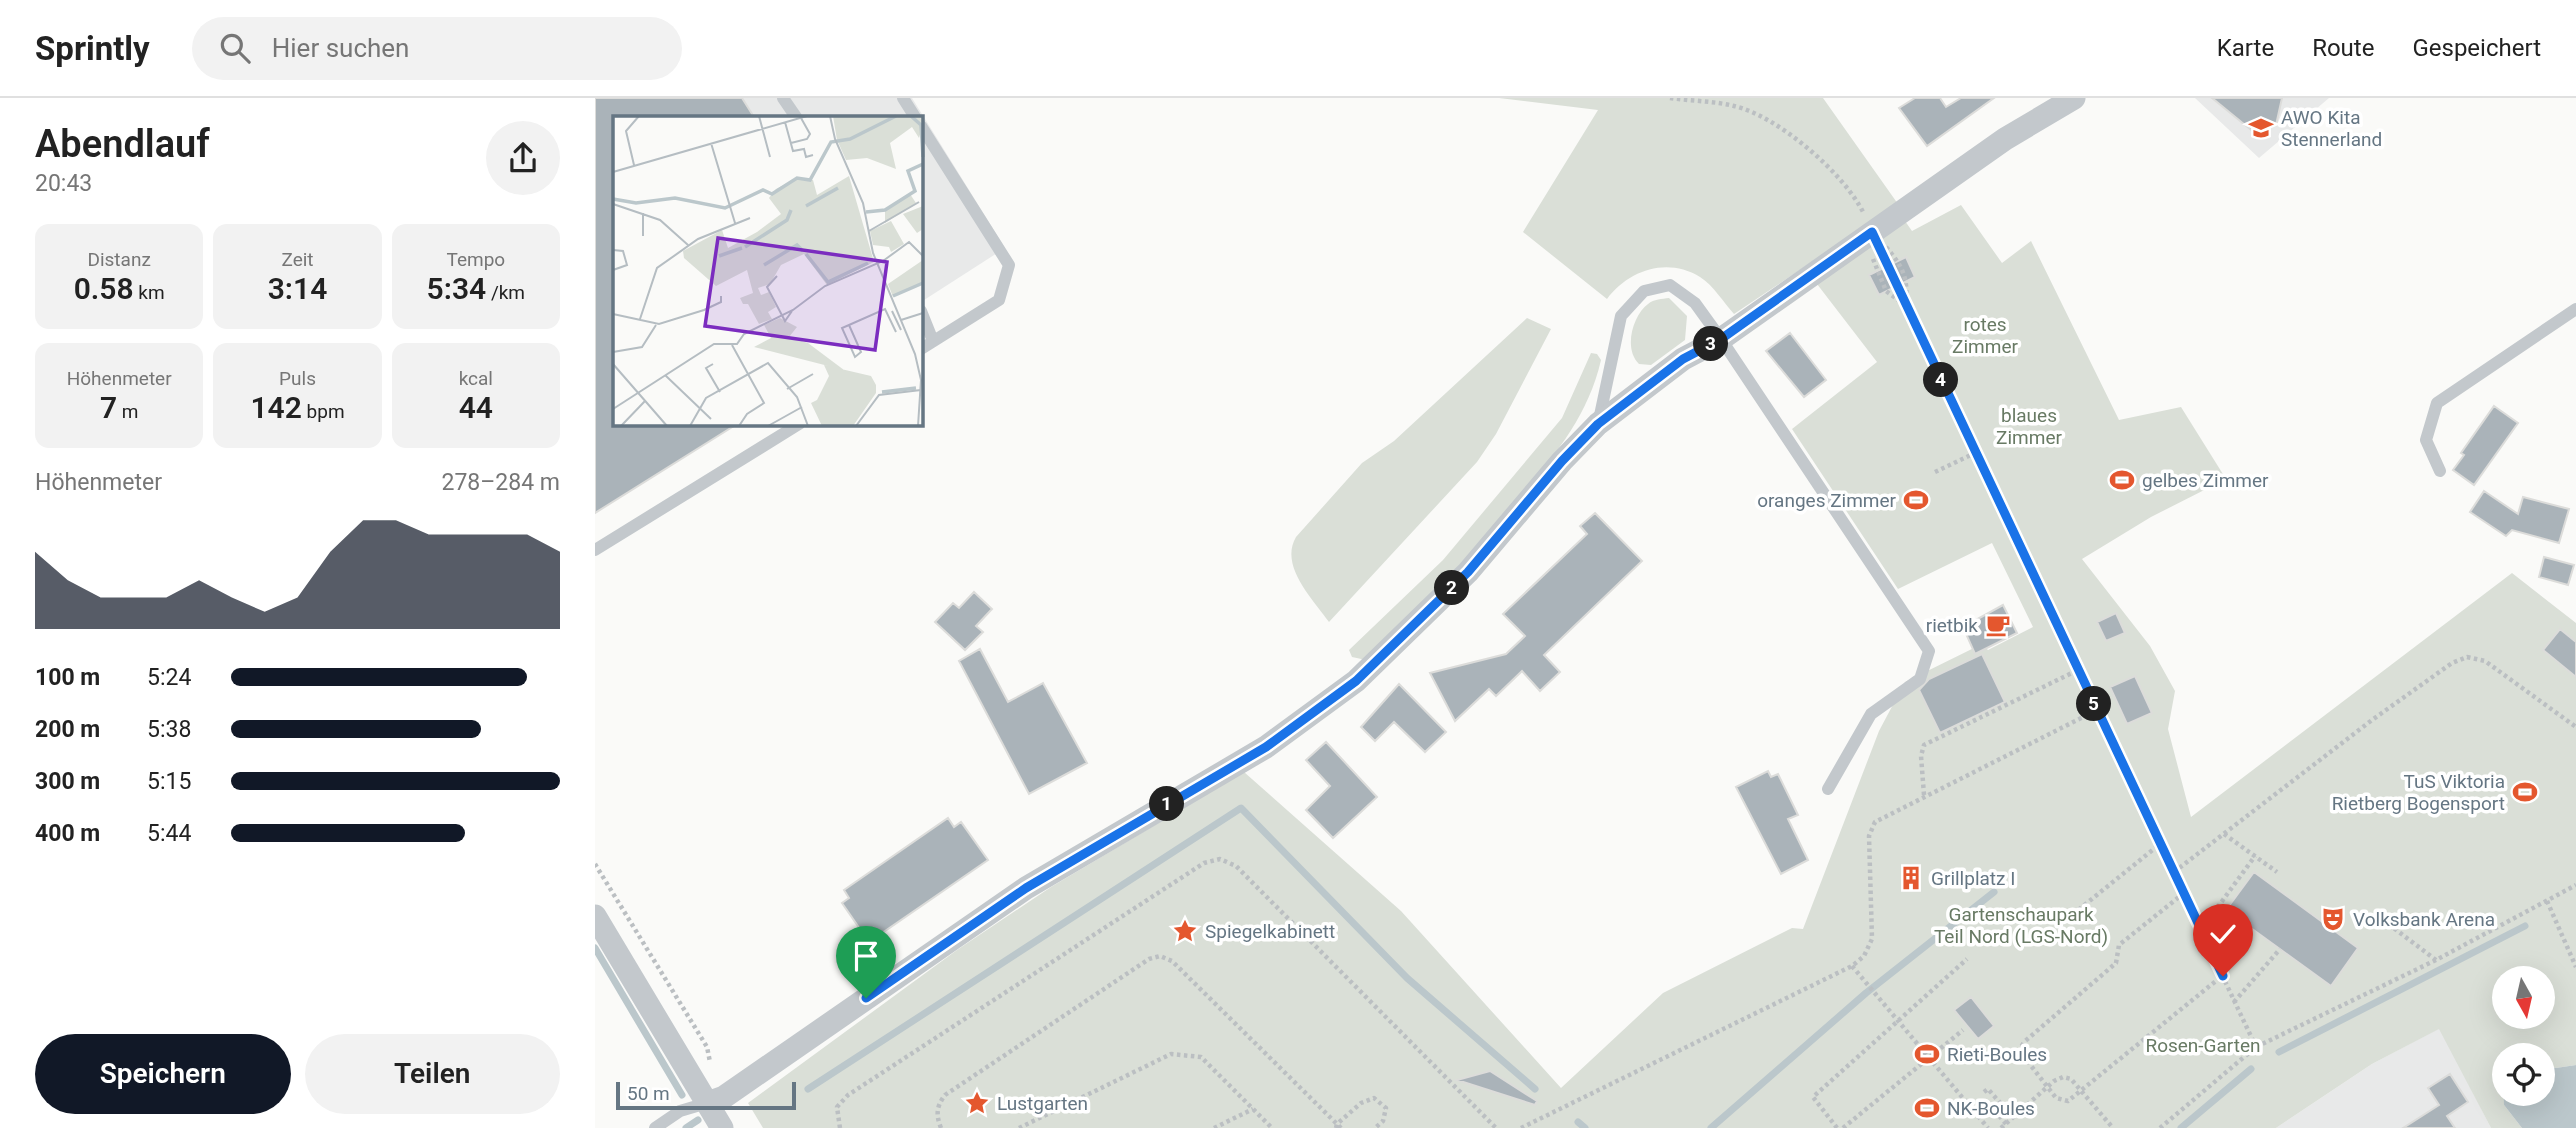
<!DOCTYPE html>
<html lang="de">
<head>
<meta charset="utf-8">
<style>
  :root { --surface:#fff; --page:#f2f2f2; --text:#222; --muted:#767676; --line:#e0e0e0; --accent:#111827 }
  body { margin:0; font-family:Roboto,sans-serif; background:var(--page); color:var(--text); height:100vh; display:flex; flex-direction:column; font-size:26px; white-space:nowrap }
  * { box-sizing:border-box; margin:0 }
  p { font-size:23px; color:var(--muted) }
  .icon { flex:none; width:38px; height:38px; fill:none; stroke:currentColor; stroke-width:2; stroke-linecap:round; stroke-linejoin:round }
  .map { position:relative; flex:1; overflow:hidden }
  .drawer { display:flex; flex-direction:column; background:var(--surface); width:595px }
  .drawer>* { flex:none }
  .needle { width:46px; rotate:172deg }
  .fabs { position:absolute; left:1897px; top:868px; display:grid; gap:14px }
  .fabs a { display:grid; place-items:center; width:63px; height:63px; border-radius:50%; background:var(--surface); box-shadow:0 7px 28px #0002; font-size:35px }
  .scale { position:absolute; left:21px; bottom:18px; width:180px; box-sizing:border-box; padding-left:7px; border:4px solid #657683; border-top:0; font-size:19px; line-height:24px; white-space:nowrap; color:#657683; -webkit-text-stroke:5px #fff; paint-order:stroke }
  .pin { position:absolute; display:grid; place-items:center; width:60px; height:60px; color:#fff; margin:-72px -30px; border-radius:50% 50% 50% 0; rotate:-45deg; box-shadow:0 0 7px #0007 }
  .pin .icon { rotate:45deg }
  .km { position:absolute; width:35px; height:35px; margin:-18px; border-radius:50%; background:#222; color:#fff; font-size:19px; line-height:35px; text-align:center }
  .round { display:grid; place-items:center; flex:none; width:74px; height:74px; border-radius:37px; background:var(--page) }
  .head { display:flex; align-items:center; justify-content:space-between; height:119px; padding:0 35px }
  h1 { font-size:38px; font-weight:600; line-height:52px }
  .stats { display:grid; grid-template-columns:repeat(3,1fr); gap:10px; height:119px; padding:7px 35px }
  .stats div { display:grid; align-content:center; border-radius:14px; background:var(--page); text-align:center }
  .stats b { font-size:30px; font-weight:600 }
  .stats small { font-size:19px; font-weight:400 }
  .stats p { font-size:19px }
  .chart { height:196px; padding:14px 35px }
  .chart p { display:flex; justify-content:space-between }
  .chart svg { width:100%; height:126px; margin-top:7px; fill:var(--accent); opacity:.7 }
  .primary-button { display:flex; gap:14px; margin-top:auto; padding:14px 35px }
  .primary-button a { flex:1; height:80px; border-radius:42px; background:var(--accent); color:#fff; font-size:28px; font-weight:600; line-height:80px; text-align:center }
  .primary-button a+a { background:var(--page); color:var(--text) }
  ul { padding:0 35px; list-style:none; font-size:23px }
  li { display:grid; grid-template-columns:112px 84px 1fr; align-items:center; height:52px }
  li i { height:18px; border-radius:9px; background:var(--accent) }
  header { display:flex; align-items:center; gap:42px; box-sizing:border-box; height:98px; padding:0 35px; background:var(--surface); border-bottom:2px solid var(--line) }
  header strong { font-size:33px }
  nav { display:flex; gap:38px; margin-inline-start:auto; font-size:24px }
  .search { width:490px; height:63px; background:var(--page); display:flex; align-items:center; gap:18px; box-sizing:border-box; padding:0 24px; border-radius:38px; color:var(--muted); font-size:26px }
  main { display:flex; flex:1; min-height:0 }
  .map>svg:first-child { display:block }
  .built { fill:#e8e9e9 }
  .green { fill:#dadfd7; fill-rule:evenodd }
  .water { fill:#bbc7cb }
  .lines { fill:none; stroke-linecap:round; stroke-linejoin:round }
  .stream { stroke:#bbc7cb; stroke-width:7 }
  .building { fill:#aab3b9; stroke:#dcdcda; stroke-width:2 }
  .path { stroke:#bbbfc2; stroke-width:4.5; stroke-dasharray:3.5 3.5; stroke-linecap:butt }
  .lane { stroke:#c3c8cc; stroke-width:12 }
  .street { stroke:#c3c8cc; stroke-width:23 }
  .route-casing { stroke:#fff; stroke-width:14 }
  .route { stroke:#1a73e8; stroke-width:9 }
  .labels { text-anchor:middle; stroke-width:7; stroke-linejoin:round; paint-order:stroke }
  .poi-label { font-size:19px; fill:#657683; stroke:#fff; text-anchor:start }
  .park-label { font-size:19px; fill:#687a64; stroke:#fff }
  .inset-river { fill:none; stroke:#bbc7cb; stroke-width:3.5 }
  .inset-road { fill:none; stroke:#b5bdc2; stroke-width:2 }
  .view { fill:#7b2cbf; fill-opacity:0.15; stroke:#7b2cbf; stroke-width:3.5 }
  .inset-edge { fill:none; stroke:#657683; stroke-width:3.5 }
</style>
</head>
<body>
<header>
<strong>Sprintly</strong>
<div class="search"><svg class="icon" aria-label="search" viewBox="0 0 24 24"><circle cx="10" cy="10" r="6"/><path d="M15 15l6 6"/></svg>Hier suchen</div>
<nav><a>Karte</a><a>Route</a><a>Gespeichert</a></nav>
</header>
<main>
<section class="drawer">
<div class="head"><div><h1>Abendlauf</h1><p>20:43</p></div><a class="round"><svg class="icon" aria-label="share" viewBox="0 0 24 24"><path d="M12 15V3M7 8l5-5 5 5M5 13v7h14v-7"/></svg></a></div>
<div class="stats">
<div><p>Distanz</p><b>0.58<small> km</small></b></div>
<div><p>Zeit</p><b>3:14</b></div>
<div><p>Tempo</p><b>5:34<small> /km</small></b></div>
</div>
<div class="stats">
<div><p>Höhenmeter</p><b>7<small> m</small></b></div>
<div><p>Puls</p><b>142<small> bpm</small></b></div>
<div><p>kcal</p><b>44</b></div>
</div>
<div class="chart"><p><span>Höhenmeter</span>278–284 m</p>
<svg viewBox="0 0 160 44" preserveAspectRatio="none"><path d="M0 44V17L10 27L20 33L30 33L40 33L50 27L60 33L70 38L80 33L90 17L100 6L110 6L120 11L130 11L140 11L150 11L160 17V44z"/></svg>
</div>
<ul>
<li><b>100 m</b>5:24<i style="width:90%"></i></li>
<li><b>200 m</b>5:38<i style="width:76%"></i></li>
<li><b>300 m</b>5:15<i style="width:100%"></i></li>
<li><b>400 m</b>5:44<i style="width:71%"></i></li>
</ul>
<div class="primary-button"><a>Speichern</a><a>Teilen</a></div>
</section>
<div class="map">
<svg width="1981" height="1030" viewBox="0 0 1981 1030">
  <rect width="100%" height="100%" fill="#fafaf8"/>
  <path class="built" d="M0,0H317L410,150L326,204V19H19V326H133L0,409Z
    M1600,0H1734L1664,60Z
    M1845,930L1896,1030H1681L1777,966Z"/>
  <path class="green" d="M904,0H1228L1303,106L1139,216C1129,205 1118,187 1105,179C1072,159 1034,172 1012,201L928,134L1003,12Z
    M1366,107L1407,165L1436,143L1524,322L1586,309L1631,381L1556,419L1487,461L1555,548L1580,593L1573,631L1596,719L1917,475L1981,525V967L1961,970L1948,967V957H1909V1007L1927,1030H1896L1844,931L1777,966L1681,1030H168L153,1005L362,852L456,789L649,674L806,813L966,990L1068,895L1197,830L1208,831L1284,633L1310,584L1387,546L1393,552L1438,529L1397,445L1303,491L1197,331L1282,264L1222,186L1310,123L1317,133ZM1909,880H1948V919H1909Z
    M1074,200L1092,218L1090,242L1056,267L1044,266C1028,251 1038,217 1053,206C1059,201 1067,201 1074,200Z
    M932,220L956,231L901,336L882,364L734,524C718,501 684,468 701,439L767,365L799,343Z
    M996,255L1002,256L1006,262C992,323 954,364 915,410C869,464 822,513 771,562L757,559L754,552L848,462L967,320Z"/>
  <path class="water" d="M1948,967L1961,970L1981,967V1030H1927L1909,1007L1908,972L1909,996H1948Z"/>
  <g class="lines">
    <path class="stream" d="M0,850L87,997
      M1684,954L1930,828
      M213,991L646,710L812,880L940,991
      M983,1024L990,1030
      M91,1030L103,1022
      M1116,1030L1271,895L1399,794
      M1586,1030L1656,971"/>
  </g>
  <path class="building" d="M0,0H147L159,19H19V326H142L0,415Z
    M1320,0H1345L1351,9L1366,0H1399L1332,48L1304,10Z
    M1617,0H1687L1681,27L1663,24L1661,36Z
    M1311,159L1320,179L1284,197L1274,177Z
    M1195,235L1231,282L1209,299L1171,253Z
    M1899,308L1923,325L1879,387L1858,372L1869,357L1866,355Z
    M1889,393L1923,416L1928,399L1974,411L1964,445L1917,432L1911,438L1875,414Z
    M1000,415L1047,463L949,557L965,574L945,593L927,573L901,598L894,591L860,623L835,575L911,556L930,538L908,516L992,436L985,428Z
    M1949,459L1979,467L1973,487L1944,479Z
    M379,494L397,511L381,528L388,534L370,552L340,524L358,505L364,510Z
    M1408,507L1422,535L1380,556L1368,529Z
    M1521,515L1530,535L1511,543L1502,524Z
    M1965,531L1981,544V579L1948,552Z
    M385,551L413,604L448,585L492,665L434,696L364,563Z
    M1387,556L1410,604L1345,635L1324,592L1334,581Z
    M1540,578L1557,615L1532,626L1515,589Z
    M804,586L851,634L830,654L799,624L780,643L766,629Z
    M731,644L782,699L738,740L711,712L735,688L711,662Z
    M1173,673L1176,679L1183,676L1203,717L1193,721L1213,762L1186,776L1141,689Z
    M353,720L359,729L366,724L393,762L274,844L247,805L254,800L249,792Z
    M1659,774L1763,850L1736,888L1631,812Z
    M1376,899L1399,928L1383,941L1359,912Z
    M895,973L942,1003L940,1007L862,982Z
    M1855,976L1873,1004L1852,1018L1860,1030H1808L1844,1007L1833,990Z"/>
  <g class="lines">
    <path class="path" d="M1075,0C1096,3 1119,3 1139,8C1183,18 1250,76 1269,116
      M1291,149C1309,170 1313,180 1311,207
      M1287,155L1661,949
      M1278,161L1291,193L1310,207
      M1340,374L1380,355
      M1329,697L1326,658L1329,647L1483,572
      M1629,736L1682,774
      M0,766L112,949L115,964
      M1579,774L1777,622L1857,565L1872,559L1890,563L1981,629
      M1589,795L1524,847L1521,865L1429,944L1425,951L1427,956L1461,1000L1473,1003L1627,878
      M1952,803L1981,869
      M1788,822L1841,862
      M1606,832L1660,758
      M1451,838L1565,746
      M1257,868L1393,1030
      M1639,904L1685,851
      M1389,994L1393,991L1407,1007L1400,1013L1411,1026
      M245,1030L242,1009L253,997L609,765L625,761L641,768L901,1030
      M346,1030C341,1017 341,1009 350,997L554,861L565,858L577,863L746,1030
      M424,1030L576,956L606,959L677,1030
      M619,1030L658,1011
      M741,1030L742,1026L766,1005L779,1000L791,1010L788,1023L780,1030
      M926,1030L1257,868L1269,858L1277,841L1274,738L1280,724L1502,612
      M1242,1030L1218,999L1372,861
      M1248,1030L1368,932
      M1406,1030L1459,983L1468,979L1476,981L1518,1030
      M1565,1030L1661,949L1841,862L1981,787"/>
    <path class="lane" d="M188,0L201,19
      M308,0L320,19
      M326,28L414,167L404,202L326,251
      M326,213L338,243
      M1004,322L1026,218L1049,193L1075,187L1100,205L1126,241L1334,553L1325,581L1276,616L1233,691
      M1845,373L1831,342L1842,305L1981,211
      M0,452L204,326
      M60,1030L85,1013L112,1005"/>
    <path class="street" d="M0,818L127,1030
      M112,1005L129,999L431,790L671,649L761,583L873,474L967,363L1003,326L1088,261L1126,241L1410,41L1479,0"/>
  </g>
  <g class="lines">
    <g class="route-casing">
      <path id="route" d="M271,900L431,790L671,649L761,583L873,474L967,363L1003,326L1088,261L1126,241L1277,134L1628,878"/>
    </g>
    <use href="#route" class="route"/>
  </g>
  <defs>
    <g id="school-bare" transform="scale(1.89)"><path d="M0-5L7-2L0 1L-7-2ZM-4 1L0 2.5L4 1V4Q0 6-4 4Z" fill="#e4572e" stroke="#fff" stroke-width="2.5" paint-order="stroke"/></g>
    <g id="stadium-bare" transform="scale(1.89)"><path d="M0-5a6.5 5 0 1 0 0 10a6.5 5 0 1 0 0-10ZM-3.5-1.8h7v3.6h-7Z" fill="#e4572e" stroke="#fff" stroke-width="2.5" paint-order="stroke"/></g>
    <g id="cafe-bare" transform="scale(1.89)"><path d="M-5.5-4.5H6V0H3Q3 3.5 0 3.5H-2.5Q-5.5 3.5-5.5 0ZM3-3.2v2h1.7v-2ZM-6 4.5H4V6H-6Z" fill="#e4572e" stroke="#fff" stroke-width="2.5" paint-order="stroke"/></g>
    <g id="building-bare" transform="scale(1.89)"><path d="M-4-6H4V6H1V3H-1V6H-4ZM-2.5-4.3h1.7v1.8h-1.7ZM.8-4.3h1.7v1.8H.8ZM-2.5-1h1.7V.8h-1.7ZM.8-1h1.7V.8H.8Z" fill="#e4572e" stroke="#fff" stroke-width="2.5" paint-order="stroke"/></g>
    <g id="theatre-bare" transform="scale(1.89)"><path d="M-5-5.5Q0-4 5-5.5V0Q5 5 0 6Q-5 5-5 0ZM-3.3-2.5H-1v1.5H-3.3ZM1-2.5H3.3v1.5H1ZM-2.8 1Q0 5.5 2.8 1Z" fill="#e4572e" stroke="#fff" stroke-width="2.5" paint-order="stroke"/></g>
    <g id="sight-bare" transform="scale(1.89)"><path d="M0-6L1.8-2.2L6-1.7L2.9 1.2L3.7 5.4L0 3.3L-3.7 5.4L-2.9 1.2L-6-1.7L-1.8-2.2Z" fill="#e4572e" stroke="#fff" stroke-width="2.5" paint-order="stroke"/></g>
  </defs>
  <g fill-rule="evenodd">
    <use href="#school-bare" x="1666" y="30"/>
    <use href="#stadium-bare" x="1527" y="382"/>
    <use href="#stadium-bare" x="1321" y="402"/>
    <use href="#cafe-bare" x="1403" y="527"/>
    <use href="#stadium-bare" x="1930" y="694"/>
    <use href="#building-bare" x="1316" y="780"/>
    <use href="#theatre-bare" x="1738" y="821"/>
    <use href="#sight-bare" x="590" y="833"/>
    <use href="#stadium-bare" x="1332" y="956"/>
    <use href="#sight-bare" x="382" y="1005"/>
    <use href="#stadium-bare" x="1332" y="1010"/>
  </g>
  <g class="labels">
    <g class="poi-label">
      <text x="1686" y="26">AWO Kita<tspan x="1686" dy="22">Stennerland</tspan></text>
      <text x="1547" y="389">gelbes Zimmer</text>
      <text x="1301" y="409" text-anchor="end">oranges Zimmer</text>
      <text x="1383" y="534" text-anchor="end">rietbik</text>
      <text x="1910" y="690" text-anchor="end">TuS Viktoria<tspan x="1910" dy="22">Rietberg Bogensport</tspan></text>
      <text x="1336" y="787">Grillplatz I</text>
      <text x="1758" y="828">Volksbank Arena</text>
      <text x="610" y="840">Spiegelkabinett</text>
      <text x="1352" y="963">Rieti-Boules</text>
      <text x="402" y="1012">Lustgarten</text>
      <text x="1352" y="1017">NK-Boules</text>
    </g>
    <g class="park-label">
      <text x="1390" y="233">rotes<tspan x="1390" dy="22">Zimmer</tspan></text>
      <text x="1434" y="324">blaues<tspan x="1434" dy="22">Zimmer</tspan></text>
      <text x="1426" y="823">Gartenschaupark<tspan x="1426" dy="22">Teil Nord (LGS-Nord)</tspan></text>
      <text x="1608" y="954">Rosen-Garten</text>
    </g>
  </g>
  <g transform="translate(18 18)">
    <rect width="310" height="310" fill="#fafaf8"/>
    <path d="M220,0H282L235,24H224ZM284,0H310V8L306,22L299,11L277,27L283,53L254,42L233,44L225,26ZM236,60L261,146L214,169L191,138L168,149L157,168L145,172L148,179L156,176L163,191L155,196L159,203L146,208L135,188H130L127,182L140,177L134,154L103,170L71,142L70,135L109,114L115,132L144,116L168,98L156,82L163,73L182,63L200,64L204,79ZM297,78L303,87L272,107V94ZM310,90V113L304,117L290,98ZM278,105L291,128L278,136L276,131L260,129L257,115ZM310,144V166L280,181L275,168ZM167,202L184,211L176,221L195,227L231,254L141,231L158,222L151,209ZM211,249L258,260L263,269V277L240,310H209L198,287L204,284L216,260Z" fill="#dadfd7"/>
    <path class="inset-river" d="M298,0L308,9L310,41M0,83L23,87L62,82L112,92L150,74L159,78L184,62L197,64L218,26L237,23L283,0M193,90L225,72M253,96L272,94L302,75L295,55L310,48M132,131L174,104L178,94M193,138L215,166L255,147M106,140L129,132M151,149L184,129L190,135M280,180L310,167M269,276L303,272"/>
    <path class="inset-road" d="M146,0L157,41M217,0L222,23L250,87L260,137L302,238L308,264L305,310M172,6L180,35L191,33L193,41L200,39M98,27L122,107M178,27L194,23L197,18L188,2M21,49L13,15L26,0M0,56L194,0M0,88L47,104L75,129M30,97V120M256,115L306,86M0,134L10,135L14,149L0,154M164,160L154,171L172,205L179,195M279,195L288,214M0,198L46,208L91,194L108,186V180M27,203L44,152L85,123L137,102M288,204L310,197M236,209L248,236L242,241L229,212L236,209L272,193L283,216M119,229L151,287L134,298L126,310M0,236L29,231L43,209M0,248L54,310M100,248L93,252L107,276M52,259L98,303M174,273L200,258M0,293L101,228H124L131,218L180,194L212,170L270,145L296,126L310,140M8,310L32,285M77,310L93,282L155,247L184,281L195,310M155,310L189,291M243,310L266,279L308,274"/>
    <path class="view" d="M105,122L274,146L262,234L92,210Z"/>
    <rect width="310" height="310" class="inset-edge"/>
  </g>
</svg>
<div class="fabs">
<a><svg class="needle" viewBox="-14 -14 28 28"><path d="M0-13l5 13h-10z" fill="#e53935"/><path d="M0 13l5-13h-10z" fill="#767676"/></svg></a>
<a><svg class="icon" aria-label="locate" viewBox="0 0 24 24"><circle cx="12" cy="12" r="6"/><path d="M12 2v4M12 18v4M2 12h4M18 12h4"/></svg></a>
</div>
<div class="scale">50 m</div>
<div class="pin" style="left:271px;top:900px;background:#1e9e55"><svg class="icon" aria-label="arrive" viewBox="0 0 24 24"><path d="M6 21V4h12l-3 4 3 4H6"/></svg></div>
<div class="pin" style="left:1628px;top:878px;background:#d93025"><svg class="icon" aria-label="check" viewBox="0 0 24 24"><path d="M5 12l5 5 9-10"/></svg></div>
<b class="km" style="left:572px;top:706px">1</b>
<b class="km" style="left:857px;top:490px">2</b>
<b class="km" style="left:1116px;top:246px">3</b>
<b class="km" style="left:1346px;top:282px">4</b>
<b class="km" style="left:1499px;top:606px">5</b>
</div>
</main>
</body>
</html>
